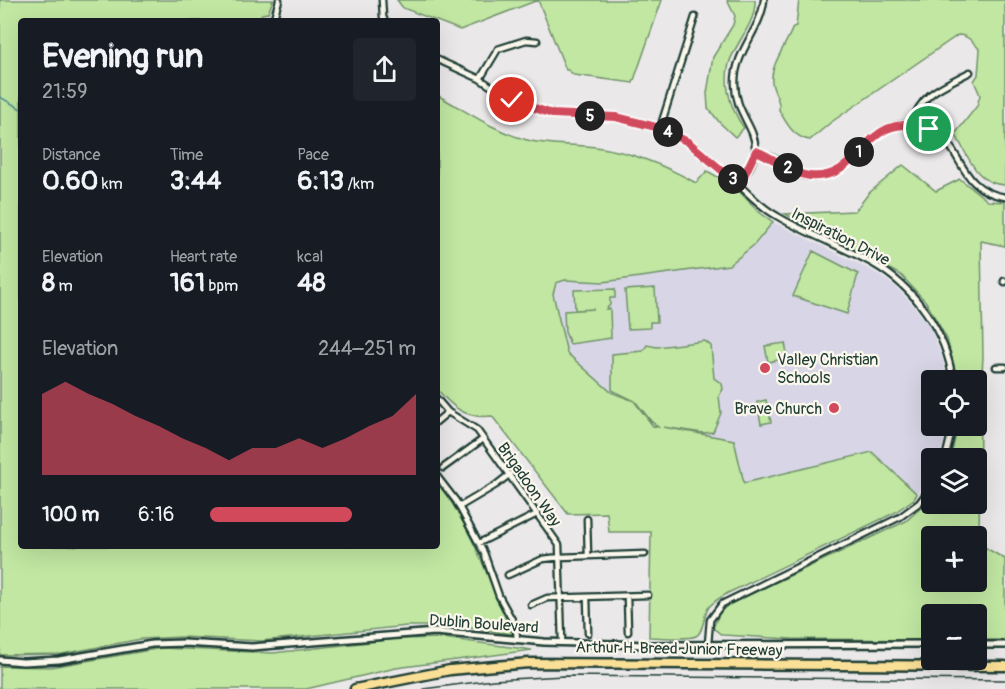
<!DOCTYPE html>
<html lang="en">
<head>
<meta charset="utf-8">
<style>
  :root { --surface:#171b24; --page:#20242c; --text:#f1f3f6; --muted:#9ea1a6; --accent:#d1495b }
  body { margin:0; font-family:Pangolin,sans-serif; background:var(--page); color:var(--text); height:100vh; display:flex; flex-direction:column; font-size:22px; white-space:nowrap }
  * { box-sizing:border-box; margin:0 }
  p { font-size:20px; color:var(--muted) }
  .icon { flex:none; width:33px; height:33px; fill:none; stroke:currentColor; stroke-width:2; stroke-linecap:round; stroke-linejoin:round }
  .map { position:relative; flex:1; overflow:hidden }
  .details { position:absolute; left:18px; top:18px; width:422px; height:531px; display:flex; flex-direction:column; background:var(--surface); border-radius:6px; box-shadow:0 6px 24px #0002 }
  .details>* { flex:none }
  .buttons { position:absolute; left:921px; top:370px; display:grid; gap:12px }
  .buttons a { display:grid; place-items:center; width:66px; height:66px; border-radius:6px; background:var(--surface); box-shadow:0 6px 24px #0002; font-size:30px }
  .pin { position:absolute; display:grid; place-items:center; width:51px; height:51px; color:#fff; margin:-26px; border:3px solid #fff; border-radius:50%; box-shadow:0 2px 6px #0007 }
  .km { position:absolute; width:30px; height:30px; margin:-15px; border-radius:50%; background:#222; color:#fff; font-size:16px; line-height:30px; text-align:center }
  .round { display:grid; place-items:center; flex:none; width:63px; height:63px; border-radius:6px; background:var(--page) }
  .overview { display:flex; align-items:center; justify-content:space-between; height:102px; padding:0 24px }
  h1 { font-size:33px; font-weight:800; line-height:45px }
  .figures { display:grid; grid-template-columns:repeat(3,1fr); gap:9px; height:102px; padding:6px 24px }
  .figures div { display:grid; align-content:center }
  .figures b { font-size:26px; font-weight:800 }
  .figures small { font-size:16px; font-weight:400 }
  .figures p { font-size:16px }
  .chart { height:168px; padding:12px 24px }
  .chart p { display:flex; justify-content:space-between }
  .chart svg { width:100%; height:108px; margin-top:6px; fill:var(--accent); opacity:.7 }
  ul { padding:0 24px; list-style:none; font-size:20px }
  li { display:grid; grid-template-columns:96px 72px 1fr; align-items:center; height:45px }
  li i { height:15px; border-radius:8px; background:var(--accent) }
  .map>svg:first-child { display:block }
  .built { fill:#d8d6e6 }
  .green { fill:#c1e7a2; stroke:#70926b; stroke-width:1.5; fill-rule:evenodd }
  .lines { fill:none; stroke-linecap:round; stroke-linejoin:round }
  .stream { stroke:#549095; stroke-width:1.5 }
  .minor-casing { stroke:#1f3d34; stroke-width:9 }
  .tertiary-casing { stroke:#1f3d34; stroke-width:10 }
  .motorway-casing { stroke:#1f3d34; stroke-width:13 }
  .minor { stroke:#fbf7ec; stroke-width:4.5 }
  .tertiary { stroke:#fbf7ec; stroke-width:5 }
  .motorway { stroke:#fadf96; stroke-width:8 }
  .rail { stroke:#1f3d34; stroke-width:1.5 }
  .route-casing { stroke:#fff; stroke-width:12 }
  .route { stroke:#d1495b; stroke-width:8 }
  .poi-dot { fill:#d1495b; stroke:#fbf7ec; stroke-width:2 }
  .labels { text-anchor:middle; stroke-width:4.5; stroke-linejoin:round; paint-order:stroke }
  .street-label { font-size:16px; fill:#1f3d34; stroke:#fbf7ec }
  .poi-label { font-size:16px; fill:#1f3d34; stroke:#fbf7ec; text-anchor:start }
</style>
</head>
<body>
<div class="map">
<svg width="1005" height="689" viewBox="0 0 1005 689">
  <rect width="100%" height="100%" fill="#ebe8e9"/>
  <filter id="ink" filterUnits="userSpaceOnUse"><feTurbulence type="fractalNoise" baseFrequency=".0167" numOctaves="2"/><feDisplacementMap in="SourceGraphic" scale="12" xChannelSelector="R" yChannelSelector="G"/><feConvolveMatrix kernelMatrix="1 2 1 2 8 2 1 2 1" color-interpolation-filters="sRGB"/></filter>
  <g filter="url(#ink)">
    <path class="built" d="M773,222L873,271L895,286L913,305L930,327L942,357L948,381H932V426H947L939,459H932L931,475L917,494L872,452L744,483L734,440L653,426L634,401L611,392L567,353L553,294L556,283L565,280L603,282L729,265L754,245Z"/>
    <path class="green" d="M0,0H273L268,13L262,14L256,21H21V546H436L437,482C470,523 491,585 512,634L457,626H407L261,641L182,637L141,639L62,654L0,655Z
      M397,0H662L633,83L574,75L568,70H566L538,0L460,30L403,8Z
      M727,0H755C756,20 742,35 734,52C720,76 729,107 744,128L735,137L720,123L708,108L707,93L713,57L733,25L735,16Z
      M799,0H1005V185C976,185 968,155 955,134L977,106L980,95L974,81L978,75L980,50C974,43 968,35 958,35L830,123L810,140C794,138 786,123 779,110C781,99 773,93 772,82C770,65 787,44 793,27L796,26Z
      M437,95C466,111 494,131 527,140C550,146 573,144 596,147C631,152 666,166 696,183L707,171L733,185L759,212L773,222L754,245L729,265L603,282L565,280L556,283L553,294L567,353L611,392L634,401L653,426L658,427L651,421L635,401L612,390V354L643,351L647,345L657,347L705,341L711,346L714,378L722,384L723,389L719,396L721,413L713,432L703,433L663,427L734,440L744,483L872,452L917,494L914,499L894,513L728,593C721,597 714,601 709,607C703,615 704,632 696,636C688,640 659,637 649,637L651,532H609L607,513L568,514L492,416C466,419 453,408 437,389Z
      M903,165L936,191L960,179L988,201L1005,202V246L981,241L983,357L980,407L979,544L1005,559V640H977L976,615H932L931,640L792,639L722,635L713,628L720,612L728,605L906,521L927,502L931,496L932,504H976V459H950L958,426H976V381H958L947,339L926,302L901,275L785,214L855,211L869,193ZM932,537H976V582H932Z
      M813,251L858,274L847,314L793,296Z
      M655,288L657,322H650V328L628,329L625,290Z
      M615,289V298H610V305L606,309H610L611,338L570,344L565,332L564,311L594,309L575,310L574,290Z
      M785,343L788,358L768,362L765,346Z
      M766,400L771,422L761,424L757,402Z
      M443,638L532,650L396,668L306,689H0V666L51,667L162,648L273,653L396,639Z"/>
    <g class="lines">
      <path class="stream" d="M0,97L21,109"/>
      <g class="minor-casing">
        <path id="minor" d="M382,0L383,17L385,21
          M273,21L279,0
          M436,59L480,79L512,100L552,114L616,117L660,128L688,142L738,184C779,137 734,125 735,82C735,51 761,30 764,0
          M480,79L498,49L526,40L537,41
          M911,124C922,92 942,87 970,72
          M660,128L695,17
          M756,151C763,154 771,156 777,160C786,166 794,174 805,176C856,184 863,120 912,124C967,129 949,189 1005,197
          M738,184C750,195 762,208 777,216C807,234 841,246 872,263C916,288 946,332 953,381
          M1004,281L1005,282
          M996,367H1005
          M436,398L448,412L477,430L559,545L562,642
          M436,422L448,412
          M945,459L953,426
          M443,468L483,439
          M436,475L456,501L484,553L499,596L516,627L517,640
          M459,507L496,485L510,474
          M587,519L588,556
          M479,543L537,514
          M508,575L543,559L560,557L645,554
          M627,596L628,632
          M587,597L588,633
          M531,605L547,598L648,595
          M708,644L710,620L722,604L900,517L919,503L932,486"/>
      </g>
      <g class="tertiary-casing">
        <path id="tertiary" d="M976,645H1005
          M0,660L23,662L59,660L152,644L184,643L252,647L435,632L544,642L649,645L932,644"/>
      </g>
      <g class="motorway-casing">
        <path id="motorway" d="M355,689L450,670L529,663L1005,666"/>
      </g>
      <use href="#minor" class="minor"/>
      <use href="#tertiary" class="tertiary"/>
      <use href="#motorway" class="motorway"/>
      <path class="rail" d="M423,689L493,680L564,676L1005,680"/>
    </g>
  </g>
  <g class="lines" filter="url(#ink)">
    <g class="route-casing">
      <path id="route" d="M512,100L552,114L616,117L660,128L688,142L738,184L743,178L756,151C775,158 791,174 810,176C865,181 862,107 929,129"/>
    </g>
    <use href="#route" class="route"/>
  </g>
  <g class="poi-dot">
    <circle cx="765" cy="368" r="6"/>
    <circle cx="834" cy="408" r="6"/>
  </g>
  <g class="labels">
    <g class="street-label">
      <text transform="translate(841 236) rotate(27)" y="6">Inspiration Drive</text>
      <text transform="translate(530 484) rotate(55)" y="6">Brigadoon Way</text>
      <text transform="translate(484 623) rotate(4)" y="6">Dublin Boulevard</text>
      <text transform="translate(679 648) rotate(1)" y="6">Arthur H. Breed Junior Freeway</text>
    </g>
    <g class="poi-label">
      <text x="777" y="365">Valley Christian<tspan x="777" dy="18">Schools</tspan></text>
      <text x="822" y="414" text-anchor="end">Brave Church</text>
    </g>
  </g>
</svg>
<div class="buttons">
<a><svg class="icon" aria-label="locate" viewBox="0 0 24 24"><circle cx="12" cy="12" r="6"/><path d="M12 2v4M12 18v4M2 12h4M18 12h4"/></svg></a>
<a><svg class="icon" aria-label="layers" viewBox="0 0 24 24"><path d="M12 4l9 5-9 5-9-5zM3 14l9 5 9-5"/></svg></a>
<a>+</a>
<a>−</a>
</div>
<div class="pin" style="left:929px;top:129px;background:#1e9e55"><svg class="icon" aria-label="arrive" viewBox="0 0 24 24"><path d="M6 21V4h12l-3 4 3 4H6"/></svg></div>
<div class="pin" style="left:512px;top:100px;background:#d93025"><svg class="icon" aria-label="check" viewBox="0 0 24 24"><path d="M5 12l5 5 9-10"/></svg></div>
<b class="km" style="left:859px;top:152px">1</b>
<b class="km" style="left:788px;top:168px">2</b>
<b class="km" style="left:733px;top:179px">3</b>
<b class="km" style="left:668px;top:132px">4</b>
<b class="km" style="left:590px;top:116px">5</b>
<section class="details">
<div class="overview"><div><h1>Evening run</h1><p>21:59</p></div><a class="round"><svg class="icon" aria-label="share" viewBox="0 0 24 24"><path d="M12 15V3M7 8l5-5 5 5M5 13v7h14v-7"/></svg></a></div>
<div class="figures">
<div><p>Distance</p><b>0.60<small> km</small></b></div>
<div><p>Time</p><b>3:44</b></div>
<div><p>Pace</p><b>6:13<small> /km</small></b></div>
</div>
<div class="figures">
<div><p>Elevation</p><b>8<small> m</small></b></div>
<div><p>Heart rate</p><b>161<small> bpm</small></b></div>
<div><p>kcal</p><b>48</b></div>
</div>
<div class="chart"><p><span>Elevation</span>244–251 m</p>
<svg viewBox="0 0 160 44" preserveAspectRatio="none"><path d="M0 44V11L10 6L20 11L30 15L40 20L50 24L60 29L70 33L80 38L90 33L100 33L110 29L120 33L130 29L140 24L150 20L160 11V44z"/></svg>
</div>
<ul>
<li><b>100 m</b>6:16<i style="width:69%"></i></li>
</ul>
</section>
</div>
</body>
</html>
